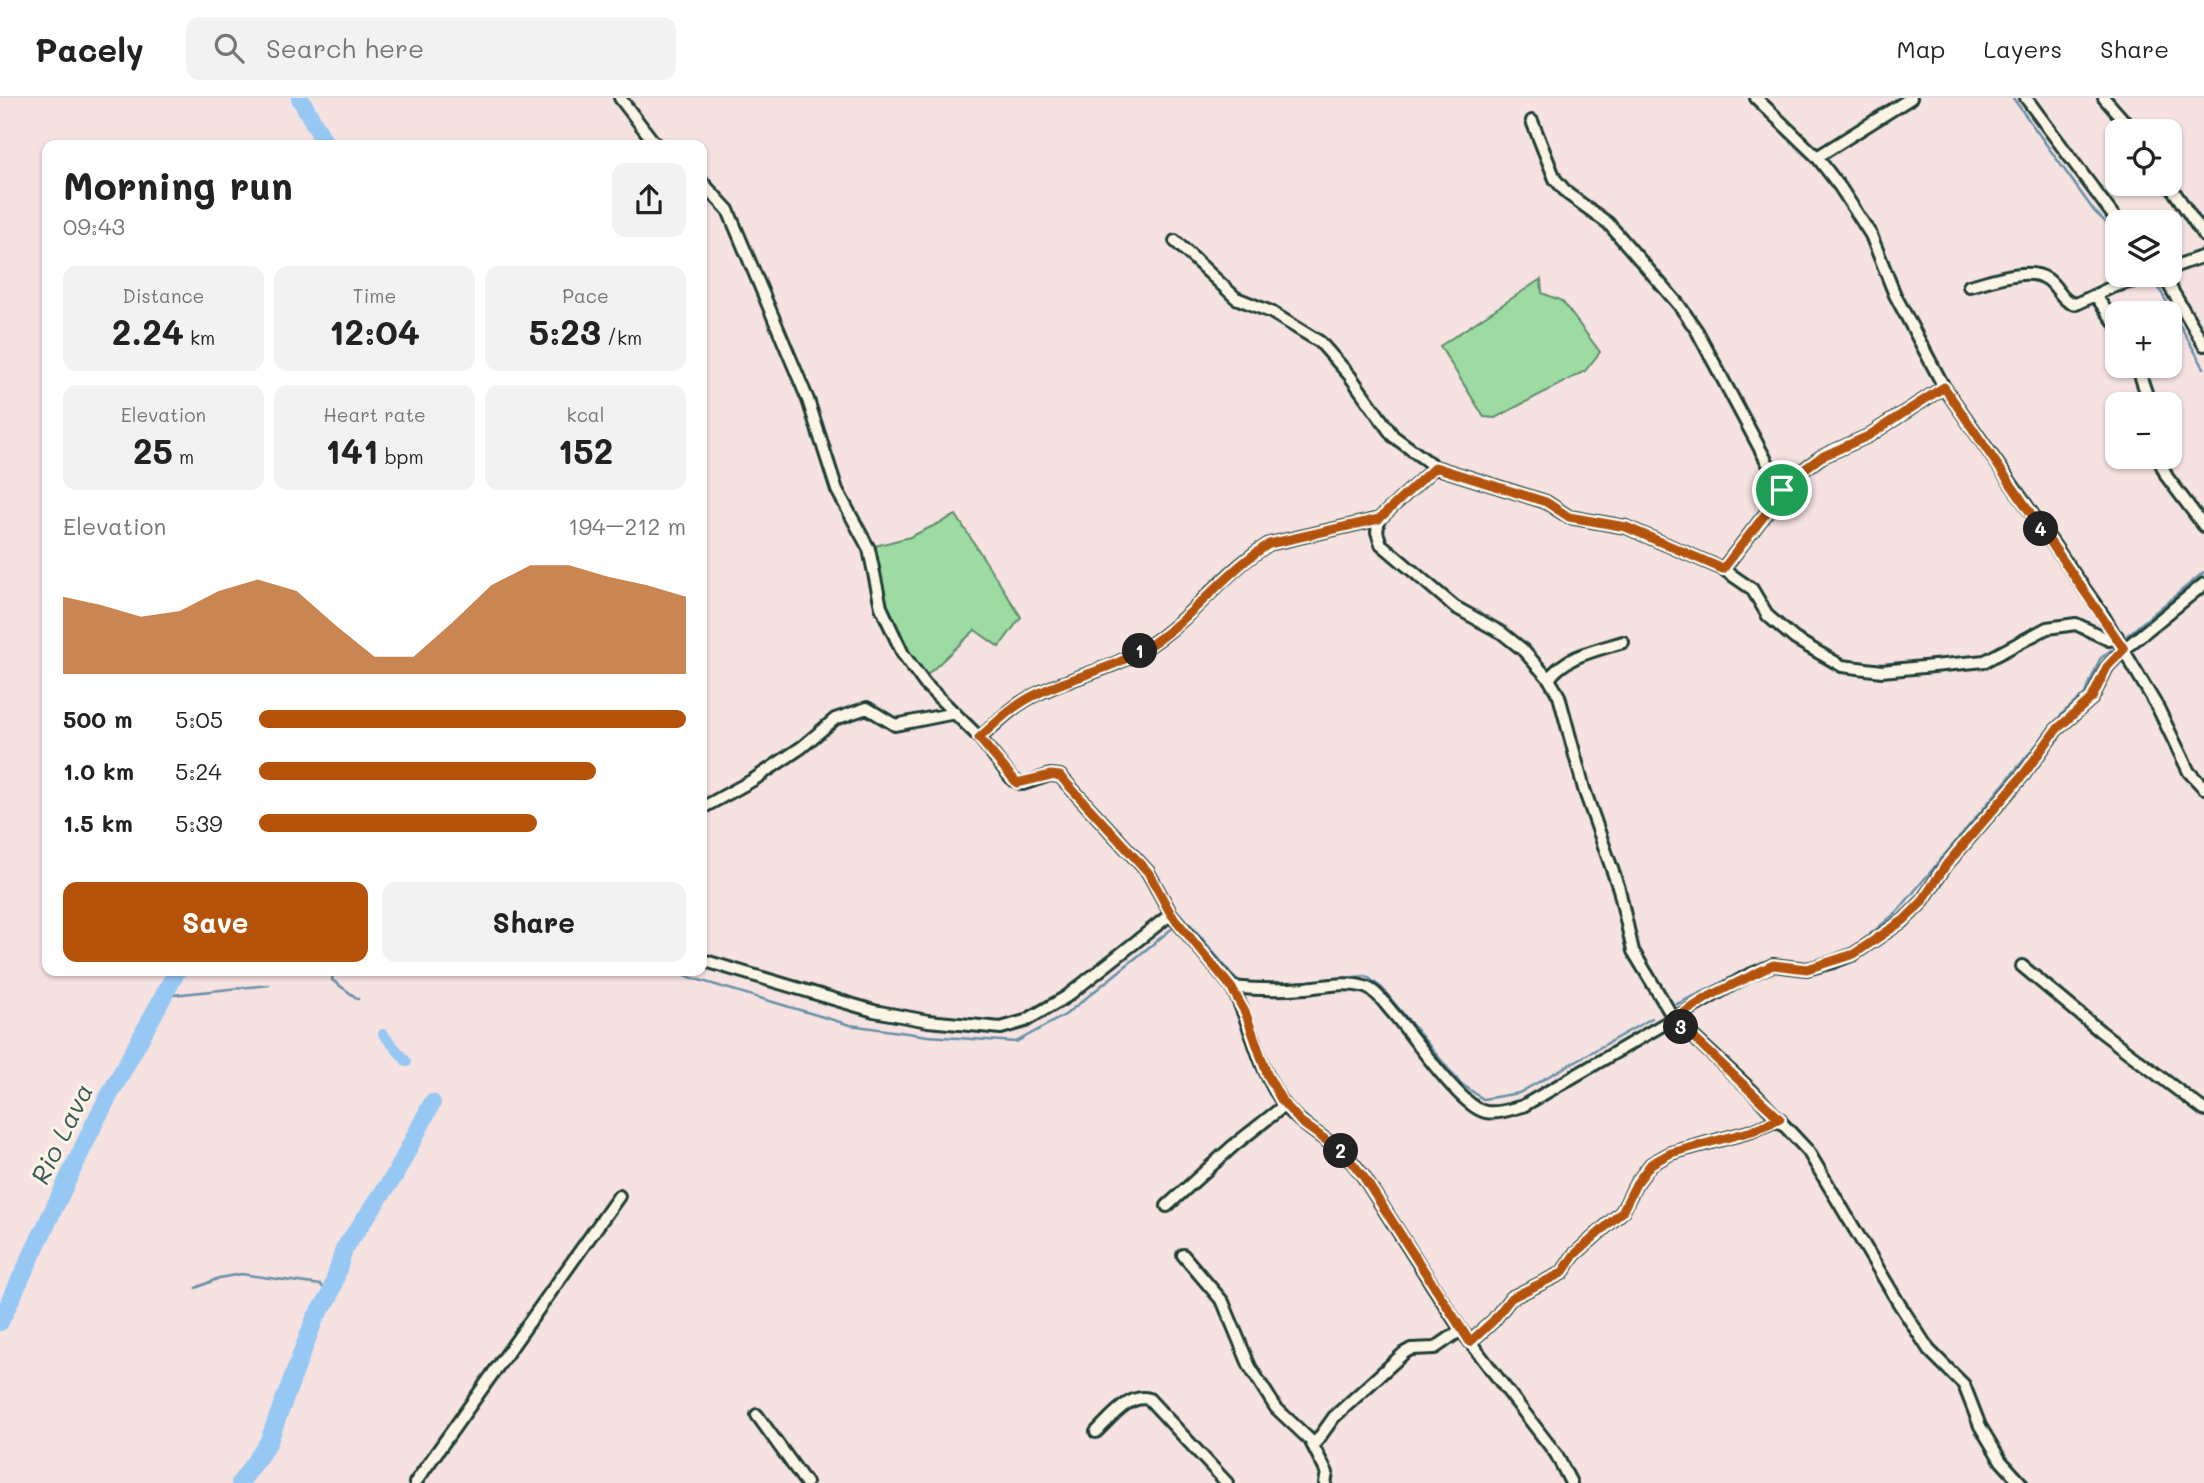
<!DOCTYPE html>
<html lang="en">
<head>
<meta charset="utf-8">
<style>
  :root { --surface:#fff; --page:#f2f2f2; --text:#222; --muted:#767676; --line:#e0e0e0; --accent:#b45309 }
  body { margin:0; font-family:Mali,sans-serif; background:var(--page); color:var(--text); height:100vh; display:flex; flex-direction:column; font-size:26px; white-space:nowrap }
  * { box-sizing:border-box; margin:0 }
  p { font-size:23px; color:var(--muted) }
  .icon { flex:none; width:38px; height:38px; fill:none; stroke:currentColor; stroke-width:2; stroke-linecap:round; stroke-linejoin:round }
  .map { position:relative; flex:1; overflow:hidden }
  .side { position:absolute; left:42px; top:42px; width:665px; height:836px; display:flex; flex-direction:column; background:var(--surface); border-radius:14px; box-shadow:0 2px 5px #0004 }
  .side>* { flex:none }
  .tools { position:absolute; left:2105px; top:21px; display:grid; gap:14px }
  .tools a { display:grid; place-items:center; width:77px; height:77px; border-radius:14px; background:var(--surface); box-shadow:0 2px 5px #0004; font-size:35px }
  .pin { position:absolute; display:grid; place-items:center; width:60px; height:60px; color:#fff; margin:-30px; border:4px solid #fff; border-radius:50%; box-shadow:0 2px 7px #0007 }
  .km { position:absolute; width:35px; height:35px; margin:-18px; border-radius:50%; background:#222; color:#fff; font-size:19px; line-height:35px; text-align:center }
  .round { display:grid; place-items:center; flex:none; width:74px; height:74px; border-radius:14px; background:var(--page) }
  .headline { display:flex; align-items:center; justify-content:space-between; height:119px; padding:0 21px }
  h1 { font-size:38px; font-weight:700; line-height:52px }
  .stats { display:grid; grid-template-columns:repeat(3,1fr); gap:10px; height:119px; padding:7px 21px }
  .stats div { display:grid; align-content:center; border-radius:14px; background:var(--page); text-align:center }
  .stats b { font-size:35px; font-weight:700 }
  .stats small { font-size:19px; font-weight:400 }
  .stats p { font-size:19px }
  .chart { height:196px; padding:14px 21px }
  .chart p { display:flex; justify-content:space-between }
  .chart svg { width:100%; height:126px; margin-top:7px; fill:var(--accent); opacity:.7 }
  .cta { display:flex; gap:14px; margin-top:auto; padding:14px 21px }
  .cta a { flex:1; height:80px; border-radius:14px; background:var(--accent); color:#fff; font-size:28px; font-weight:700; line-height:80px; text-align:center }
  .cta a+a { background:var(--page); color:var(--text) }
  ul { padding:0 21px; list-style:none; font-size:23px }
  li { display:grid; grid-template-columns:112px 84px 1fr; align-items:center; height:52px }
  li i { height:18px; border-radius:9px; background:var(--accent) }
  header { display:flex; align-items:center; gap:42px; box-sizing:border-box; height:98px; padding:0 35px; background:var(--surface); border-bottom:2px solid var(--line) }
  header strong { font-size:33px }
  nav { display:flex; gap:38px; margin-inline-start:auto; font-size:24px }
  .search { width:490px; height:63px; background:var(--page); display:flex; align-items:center; gap:18px; box-sizing:border-box; padding:0 24px; border-radius:14px; color:var(--muted); font-size:26px }
  .map>svg:first-child { display:block }
  .green { fill:#9ddba3; stroke:#5e8c6c; stroke-width:2 }
  .lines { fill:none; stroke-linecap:round; stroke-linejoin:round }
  .stream { stroke:#6790a7; stroke-width:2.5 }
  .canal { stroke:#97c8f3; stroke-width:10 }
  .river { stroke:#97c8f3; stroke-width:18 }
  .street-casing { stroke:#1f3d34; stroke-width:16 }
  .street { stroke:#fcf5e5; stroke-width:10 }
  .route-casing { stroke:#fff; stroke-width:14 }
  .route { stroke:#b45309; stroke-width:9 }
  .labels { text-anchor:middle; stroke-width:6; stroke-linejoin:round; paint-order:stroke }
  .water-label { font-size:26px; font-style:italic; fill:#37595a; stroke:#fcf5e5 }
</style>
</head>
<body>
<header>
<strong>Pacely</strong>
<div class="search"><svg class="icon" aria-label="search" viewBox="0 0 24 24"><circle cx="10" cy="10" r="6"/><path d="M15 15l6 6"/></svg>Search here</div>
<nav><a>Map</a><a>Layers</a><a>Share</a></nav>
</header>
<div class="map">
<svg width="2204" height="1385" viewBox="0 0 2204 1385">
  <rect width="100%" height="100%" fill="#f5e2e1"/>
  <filter id="ink" filterUnits="userSpaceOnUse"><feTurbulence type="fractalNoise" baseFrequency=".0143" numOctaves="2"/><feDisplacementMap in="SourceGraphic" scale="14" xChannelSelector="R" yChannelSelector="G"/><feConvolveMatrix kernelMatrix="1 2 1 2 8 2 1 2 1" color-interpolation-filters="sRGB"/></filter>
  <g filter="url(#ink)">
    <path class="green" d="M1541,181L1542,195L1562,203L1600,254L1585,273L1495,320L1484,319L1440,248Z
      M956,417L1021,519L999,549L975,532L926,578C889,534 883,504 875,448L910,439Z"/>
    <g class="lines">
      <path class="stream" d="M2013,0L2094,113L2118,136
        M2153,180L2204,270
        M2124,540L2204,474
        M1184,824L1191,827L1240,886
        M1855,849L1897,814L2063,615L2085,596L2100,561L2111,552
        M333,873L332,882L358,901
        M669,873L850,927L928,938L1016,944L1065,917L1174,829
        M1278,886L1366,878L1382,890L1460,985L1483,1001L1519,995L1652,920
        M163,898L269,887
        M1675,907L1755,869
        M196,1190L219,1180L241,1176L321,1187L330,1198"/>
      <path class="canal" d="M383,936L407,964"/>
      <path class="river" d="M300,0L326,47
        M0,1224L96,1022L177,873
        M240,1385L268,1345L315,1220L330,1198L344,1151L395,1077L432,1005"/>
      <g class="street-casing">
        <path id="street" d="M620,0L656,47
          M1756,0L1817,59L1840,89L1871,137L1895,197L1944,289L2104,519L2158,610L2189,674L2204,690
          M2026,0L2118,124
          M2104,0L2133,33
          M1532,23L1555,81L1568,96L1608,125L1679,207L1697,233L1782,392
          M1817,59L1911,0
          M702,84L728,112L808,302L837,392L869,451L881,509L903,556L925,586L980,640L1013,682L1023,686L1050,677L1060,678L1148,774L1171,816L1232,889C1257,892 1281,892 1306,890C1325,888 1347,883 1365,889C1377,893 1384,905 1392,914C1412,936 1461,1010 1486,1014C1499,1016 1511,1011 1523,1008L1747,878L1773,867L1807,871L1833,864L1854,856L1904,822L1921,805L1946,767L2024,676L2056,632L2092,600L2107,569L2124,551L2204,486
          M2169,86L2204,138
          M1175,143L1236,200L1271,214L1320,244L1350,278L1393,338L1435,369
          M2170,170L2204,158
          M2163,177L2204,247
          M1969,188C1990,183 2027,168 2047,181C2058,188 2062,205 2076,206L2112,189L2154,177
          M2095,197L2118,229
          M2137,268L2150,306
          M2158,359L2167,379L2204,428
          M1723,471L1794,379L1821,359L1868,338L1944,289
          M1549,581C1564,558 1597,552 1623,544
          M980,640C998,623 1016,605 1039,595C1075,578 1113,571 1147,549C1193,520 1223,474 1269,446L1379,421
          M702,710L753,682L802,649L835,621L867,610L895,627L955,615
          M702,862L874,913L928,923L1001,930L1025,923L1066,899L1171,816
          M2022,868L2100,933L2204,1012
          M1232,889C1251,925 1258,969 1281,1002C1297,1025 1321,1037 1342,1054C1350,1061 1357,1070 1363,1078L1461,1232L1556,1356L1571,1385
          M1167,1108L1233,1048L1285,1007
          M1183,1157L1223,1204L1250,1269L1276,1310L1310,1342L1327,1375L1325,1385
          M1470,1244L1493,1223L1511,1200L1562,1175L1574,1157L1622,1114L1636,1086L1651,1066L1671,1055L1752,1033L1780,1021
          M757,1317L806,1385
          M1096,1334C1110,1321 1129,1295 1149,1301L1227,1385
          M1314,1347L1334,1319L1404,1255L1411,1251L1435,1250L1461,1232
          M415,1385L619,1098
          M2021,1385L2001,1363L1980,1328L1964,1287L1929,1252L1898,1204L1808,1053L1752,993L1674,921L1633,853L1619,791L1584,691L1559,598L1549,581L1522,551L1502,535L1455,509L1381,446L1377,434L1379,421L1435,369L1546,404L1569,419L1626,429L1723,471L1752,491L1768,518L1795,541L1842,568L1882,573L1985,563L2047,530L2076,526L2109,542L2117,538"/>
      </g>
      <use href="#street" class="street"/>
    </g>
  </g>
  <g class="lines" filter="url(#ink)">
    <g class="route-casing">
      <path id="route" d="M1944,289L2124,551L2107,569L2092,600L2056,632L2024,676L1946,767L1921,805L1904,822L1854,856L1807,871L1773,867L1710,898L1674,921L1780,1021L1752,1033L1671,1055L1651,1066L1636,1086L1622,1114L1574,1157L1562,1175L1511,1200L1493,1223L1470,1244L1363,1078L1345,1056L1301,1024L1282,1003L1267,976L1246,916L1231,889L1171,816L1148,774L1060,678L1051,677L1017,685L979,640C998,623 1016,605 1039,595C1075,578 1113,571 1147,549C1193,520 1223,475 1269,446L1379,421L1435,369L1546,404L1569,419L1626,429L1723,471L1794,379L1821,359L1868,338Z"/>
    </g>
    <use href="#route" class="route"/>
  </g>
  <g class="labels">
    <g class="water-label">
      <text transform="translate(62 1036) rotate(-64)" y="9">Rio Lava</text>
    </g>
  </g>
</svg>
<div class="tools">
<a><svg class="icon" aria-label="locate" viewBox="0 0 24 24"><circle cx="12" cy="12" r="6"/><path d="M12 2v4M12 18v4M2 12h4M18 12h4"/></svg></a>
<a><svg class="icon" aria-label="layers" viewBox="0 0 24 24"><path d="M12 4l9 5-9 5-9-5zM3 14l9 5 9-5"/></svg></a>
<a>+</a>
<a>−</a>
</div>
<div class="pin" style="left:1782px;top:392px;background:#1e9e55"><svg class="icon" aria-label="arrive" viewBox="0 0 24 24"><path d="M6 21V4h12l-3 4 3 4H6"/></svg></div>
<b class="km" style="left:1140px;top:553px">1</b>
<b class="km" style="left:1341px;top:1053px">2</b>
<b class="km" style="left:1681px;top:929px">3</b>
<b class="km" style="left:2041px;top:431px">4</b>
<section class="side">
<div class="headline"><div><h1>Morning run</h1><p>09:43</p></div><a class="round"><svg class="icon" aria-label="share" viewBox="0 0 24 24"><path d="M12 15V3M7 8l5-5 5 5M5 13v7h14v-7"/></svg></a></div>
<div class="stats">
<div><p>Distance</p><b>2.24<small> km</small></b></div>
<div><p>Time</p><b>12:04</b></div>
<div><p>Pace</p><b>5:23<small> /km</small></b></div>
</div>
<div class="stats">
<div><p>Elevation</p><b>25<small> m</small></b></div>
<div><p>Heart rate</p><b>141<small> bpm</small></b></div>
<div><p>kcal</p><b>152</b></div>
</div>
<div class="chart"><p><span>Elevation</span>194–212 m</p>
<svg viewBox="0 0 160 44" preserveAspectRatio="none"><path d="M0 44V17L10 20L20 24L30 22L40 15L50 11L60 15L70 27L80 38L90 38L100 26L110 13L120 6L130 6L140 10L150 13L160 17V44z"/></svg>
</div>
<ul>
<li><b>500 m</b>5:05<i style="width:100%"></i></li>
<li><b>1.0 km</b>5:24<i style="width:79%"></i></li>
<li><b>1.5 km</b>5:39<i style="width:65%"></i></li>
</ul>
<div class="cta"><a>Save</a><a>Share</a></div>
</section>
</div>
</body>
</html>
